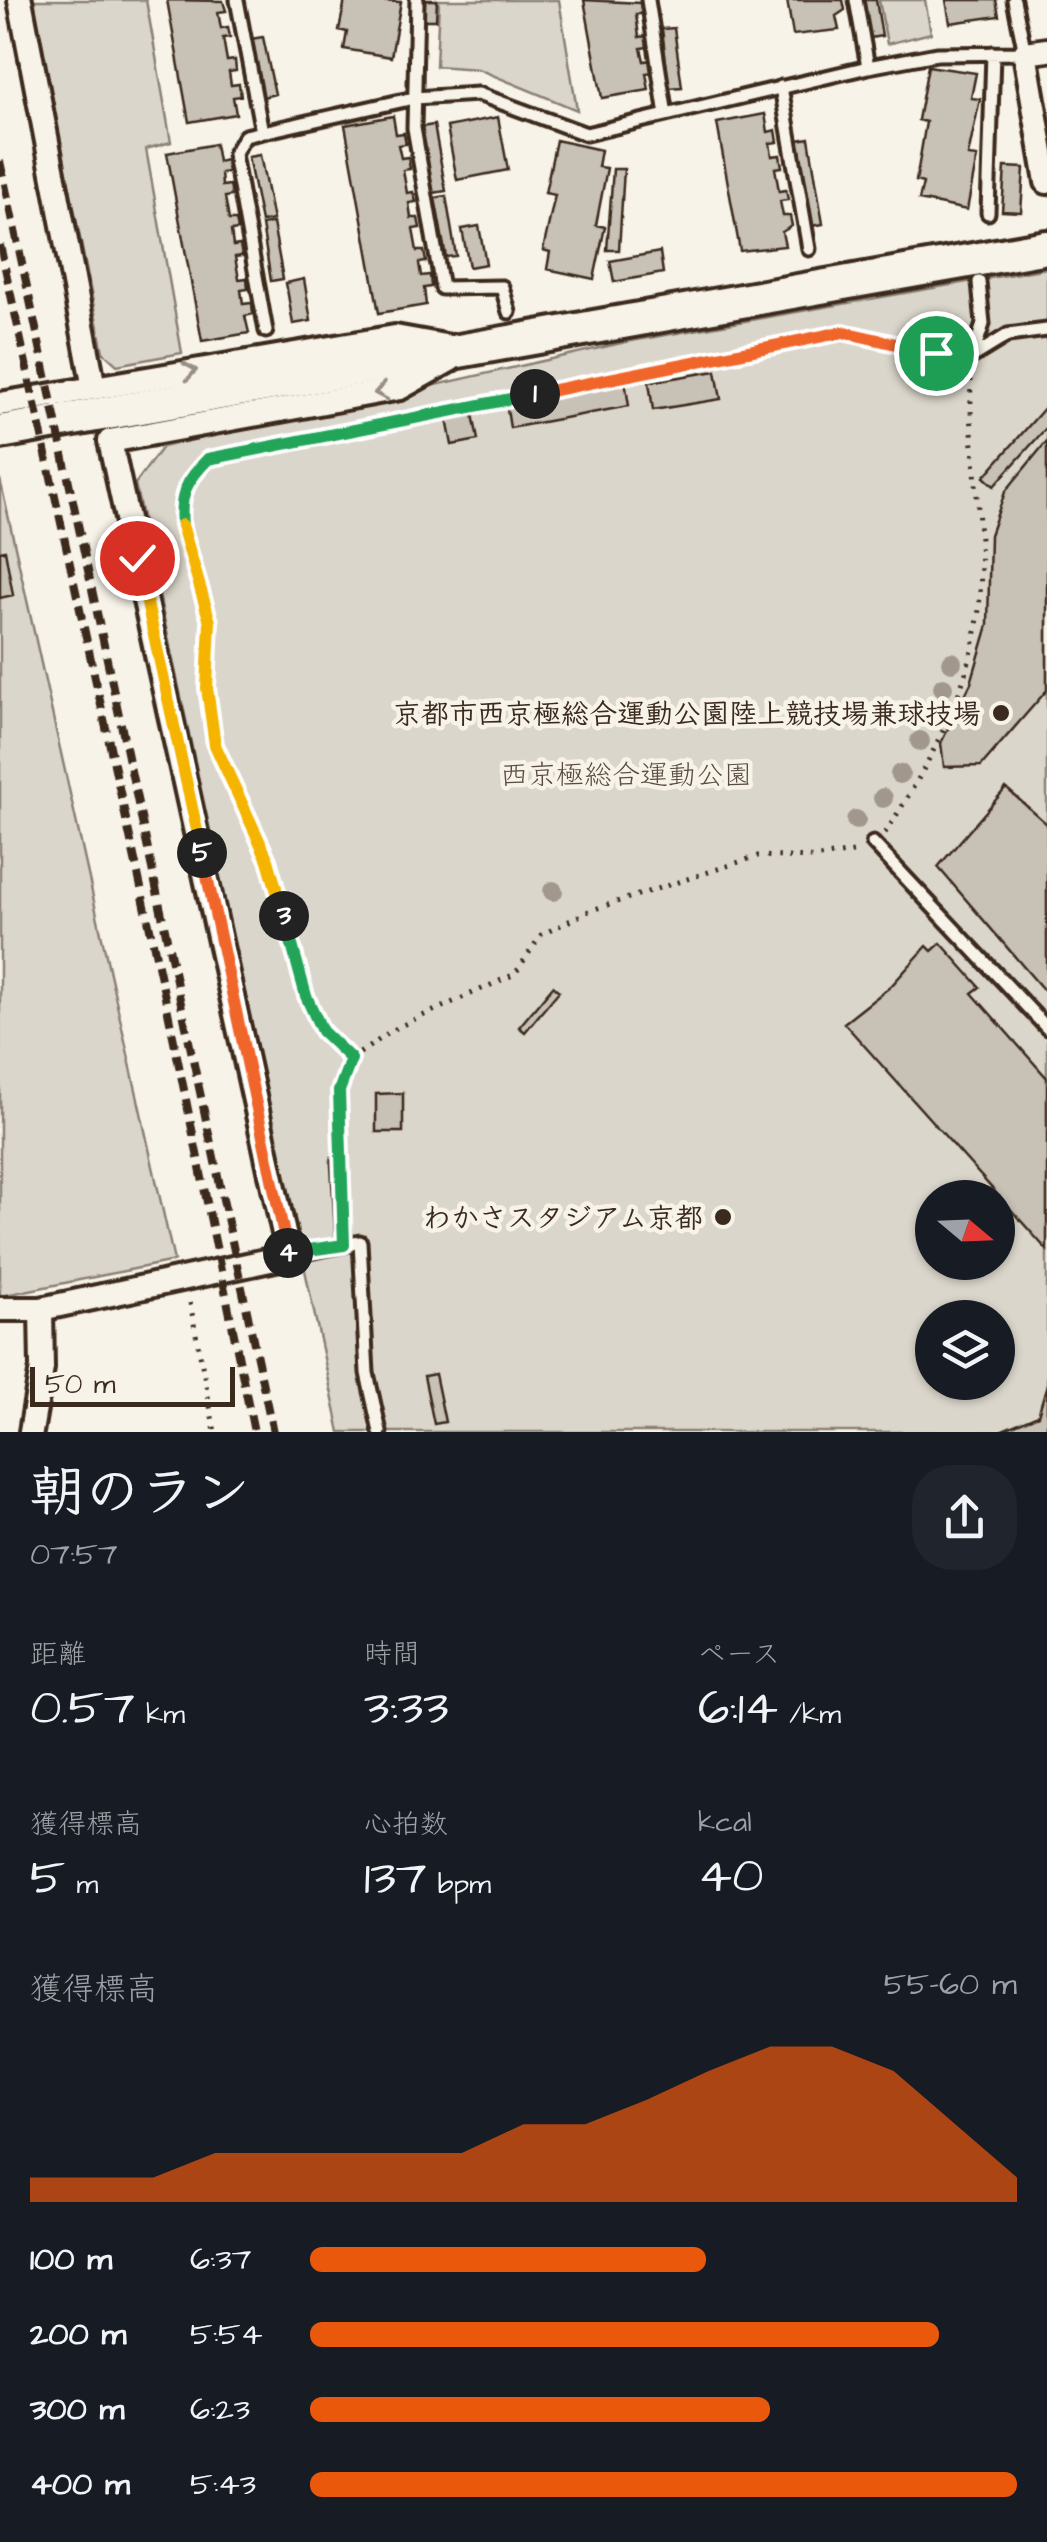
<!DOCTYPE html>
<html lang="ja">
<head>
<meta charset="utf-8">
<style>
  :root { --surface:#171b24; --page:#20242c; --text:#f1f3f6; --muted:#9ea1a6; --accent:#ea580c }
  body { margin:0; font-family:"Architects Daughter","Klee One",sans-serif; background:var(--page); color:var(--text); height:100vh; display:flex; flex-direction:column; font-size:38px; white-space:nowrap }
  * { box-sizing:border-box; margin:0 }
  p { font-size:32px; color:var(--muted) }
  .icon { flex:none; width:55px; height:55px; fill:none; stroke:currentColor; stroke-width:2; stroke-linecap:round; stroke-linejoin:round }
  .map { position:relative; height:1432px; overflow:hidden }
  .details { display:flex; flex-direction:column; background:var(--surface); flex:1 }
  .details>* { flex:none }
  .needle { width:65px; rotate:109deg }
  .buttons { position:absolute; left:915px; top:1180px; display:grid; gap:20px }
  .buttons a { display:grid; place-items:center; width:100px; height:100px; border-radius:50%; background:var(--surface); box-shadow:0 2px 8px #0004; font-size:50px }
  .scale { position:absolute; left:30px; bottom:25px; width:205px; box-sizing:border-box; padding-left:10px; border:5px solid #3b2a1e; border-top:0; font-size:28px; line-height:35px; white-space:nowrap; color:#3b2a1e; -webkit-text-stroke:8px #f7f3e8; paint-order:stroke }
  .pin { position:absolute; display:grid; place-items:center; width:85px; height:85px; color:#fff; margin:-42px; border:5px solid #fff; border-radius:50%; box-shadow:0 2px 10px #0007 }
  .km { position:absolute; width:50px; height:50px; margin:-25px; border-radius:50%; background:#222; color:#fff; font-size:28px; line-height:50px; text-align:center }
  .round { display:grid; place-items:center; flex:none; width:105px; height:105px; border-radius:40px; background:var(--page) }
  .headline { display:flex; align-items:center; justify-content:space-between; height:170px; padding:0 30px }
  h1 { font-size:55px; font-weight:600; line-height:75px }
  .stats { display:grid; grid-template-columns:repeat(3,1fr); gap:15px; height:170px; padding:10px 30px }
  .stats div { display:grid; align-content:center }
  .stats b { font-size:50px; font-weight:600 }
  .stats small { font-size:28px; font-weight:400 }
  .stats p { font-size:28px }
  .chart { height:280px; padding:20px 30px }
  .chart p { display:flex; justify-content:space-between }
  .chart svg { width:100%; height:180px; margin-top:10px; fill:var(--accent); opacity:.7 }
  ul { padding:0 30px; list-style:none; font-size:32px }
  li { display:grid; grid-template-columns:160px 120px 1fr; align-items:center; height:75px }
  li i { height:25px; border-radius:12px; background:var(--accent) }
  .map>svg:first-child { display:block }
  .green { fill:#dbd6cb; stroke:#8b8074; stroke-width:2.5; fill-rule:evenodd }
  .building { fill:#c8c1b6; stroke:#3b2a1e; stroke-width:2.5 }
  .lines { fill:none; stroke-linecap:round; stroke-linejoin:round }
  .lane-casing { stroke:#3b2a1e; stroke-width:19 }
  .street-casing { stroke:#3b2a1e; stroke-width:30 }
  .secondary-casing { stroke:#3b2a1e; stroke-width:40 }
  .path { stroke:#3b2a1e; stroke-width:5; stroke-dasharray:2.5 8; stroke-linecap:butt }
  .lane { stroke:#f7f3e8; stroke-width:11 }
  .street { stroke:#f7f3e8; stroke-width:22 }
  .secondary { stroke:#f7f3e8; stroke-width:32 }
  .rail { stroke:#3b2a1e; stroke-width:8; stroke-dasharray:15 8; stroke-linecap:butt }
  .tree { fill:#a1978c }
  .oneway { stroke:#998e83 }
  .split-1-casing { stroke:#fff; stroke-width:20 }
  .split-2-casing { stroke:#fff; stroke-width:20 }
  .split-3-casing { stroke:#fff; stroke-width:20 }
  .split-4-casing { stroke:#fff; stroke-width:20 }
  .split-5-casing { stroke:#fff; stroke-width:20 }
  .split-6-casing { stroke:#fff; stroke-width:20 }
  .split-1 { stroke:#f0652b; stroke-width:12 }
  .split-2 { stroke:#22a559; stroke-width:12 }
  .split-3 { stroke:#f5b400; stroke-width:12 }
  .split-4 { stroke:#22a559; stroke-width:12 }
  .split-5 { stroke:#f0652b; stroke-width:12 }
  .split-6 { stroke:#f5b400; stroke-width:12 }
  .poi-dot { fill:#3b2a1e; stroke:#f7f3e8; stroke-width:4 }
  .labels { text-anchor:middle; stroke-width:9; stroke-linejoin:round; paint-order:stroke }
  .poi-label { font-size:28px; font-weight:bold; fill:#3b2a1e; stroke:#f7f3e8; text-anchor:end }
  .park-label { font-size:28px; fill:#5b4c41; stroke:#f7f3e8 }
</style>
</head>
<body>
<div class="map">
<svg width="1047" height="1432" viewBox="0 0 1047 1432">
  <rect width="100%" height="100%" fill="#f7f3e8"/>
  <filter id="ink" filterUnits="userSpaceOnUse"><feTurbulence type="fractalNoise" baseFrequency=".01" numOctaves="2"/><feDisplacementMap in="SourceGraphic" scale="20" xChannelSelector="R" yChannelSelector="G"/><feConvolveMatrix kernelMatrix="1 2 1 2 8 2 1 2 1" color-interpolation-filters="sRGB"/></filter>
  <g filter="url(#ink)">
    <path class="green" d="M32,0H146L171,142L146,149L182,353L117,365L103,352Z
      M439,0H559L577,110L478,69L436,66Z
      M879,0H925L931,33L887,44Z
      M1047,268V1432H340L135,484L162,447L626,342ZM932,1198H998V1262H932ZM932,1318H998V1382H932Z
      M0,479L174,1261L0,1296Z"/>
    <path class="building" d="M167,0L223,1L226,11L218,12L221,28L228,27L230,37L223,38L227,61L235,60L236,71L229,72L231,85L239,84L241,96L233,97L236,114L189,122Z
      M345,0L401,2L391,57L344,49L347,32L339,30Z
      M425,0H437L436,20H424Z
      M584,0L640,3L642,14H636L639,37L647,36L648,47L641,48L644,61L652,60L654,72L646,73L649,90L602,98Z
      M787,0H843L845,10L836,16L839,30L793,35Z
      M864,0H876L882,36L870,38Z
      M946,0H996L999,16L950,23Z
      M674,28L682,87L669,88L662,29Z
      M263,37L275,94L263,97L251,39Z
      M928,66L976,73L971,98L980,99L968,156L977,157L967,210L919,200L923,183L916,181L926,122L918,120Z
      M765,114L768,132L776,130L778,142L770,143L772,156L780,155L782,167L775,168L779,191L786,190L788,200L780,201L783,216H790L792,226L782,232L785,246L740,251L717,123Z
      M393,116L396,134L404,133L406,144L398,145L401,158L408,157L410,169L403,170L407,193L413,192L416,202L409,203L411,218H418L420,228L413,229L417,251H424L426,262L419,263L421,276L430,275L431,287L424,288L426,305L379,313L345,125Z
      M498,117L508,170L457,180L447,127Z
      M434,125L446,191L433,193L421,127Z
      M809,138L823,224L812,226L798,140Z
      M556,140L601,150L598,167L607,168L596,225L605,227L594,279L547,269L550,252L543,250L555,195L545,193Z
      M215,144L218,162L226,160L228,172L221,173L222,186L230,185L232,196L225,197L229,220H236L238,230L231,231L233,246L240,245L242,256L235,257L239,279L247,278L248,289L241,290L243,304L252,303L253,314L245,316L249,333L202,341L167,153Z
      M260,155L273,220L261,222L248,157Z
      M1005,167L1024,168L1021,212L1002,211Z
      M613,169H624L619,250H607Z
      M446,196L456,256L446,257L435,198Z
      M273,223L283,279L271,281L262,225Z
      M479,226L486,264L469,267L462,229Z
      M660,252L663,273L614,282L610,261Z
      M304,279L311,321L293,324L286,283Z
      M716,371L721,399L653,410L649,382Z
      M625,381L629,406L510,428L506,403Z
      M1047,405V427L994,486L984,477Z
      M473,414L478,440L452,445L447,419Z
      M1047,441V690L981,766L944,767L941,743L971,683L988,625L990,535L1005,492Z
      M5,550L13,595L0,598V551Z
      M1006,788L1047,824V994L938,867Z
      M941,943L980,987L972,993L1047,1078V1250L844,1023L891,986L927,946L932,951Z
      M553,986L559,991L525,1032L519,1027Z
      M403,1093V1132H376V1094Z
      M435,1374L445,1422L434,1424L424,1376Z
      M1047,1384V1432H998L1038,1415Z"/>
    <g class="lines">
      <g class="lane-casing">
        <path id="lane" d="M237,0L262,132
          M417,0L414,128L442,288L502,287L509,312
          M648,0L666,115
          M856,0L868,67
          M781,87L809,249
          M988,213L993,53
          M266,331L234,154L245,136L414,98L478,94L586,134L868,67L937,54L1025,53L1014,0
          M972,357L1008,335L1047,330
          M972,357L983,324L979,282
          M873,843L1047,1028
          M339,1161L344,1245
          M289,1256L360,1242L367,1373L380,1432"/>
      </g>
      <g class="street-casing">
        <path id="street" d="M20,0L94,388
          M1047,50L1025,53L1047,182
          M0,404L395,337L450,347
          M0,1309H41L289,1256L110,441L400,388L450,360
          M31,1432L42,1368L41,1309"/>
      </g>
      <g class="secondary-casing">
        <path id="secondary" d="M0,432L1047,247"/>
      </g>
      <path class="path" d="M885,833C922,777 962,704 975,637C991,553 968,461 971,375
        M351,1059L398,1027L515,974L541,935L589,911L758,856L812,858L860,851
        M339,1143V1091L351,1059L322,1031L306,995L268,860L215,745L207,687L210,622L185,543L180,504L188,479L209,459L843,332L954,355
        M190,1303L215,1432"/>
      <use href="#lane" class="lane"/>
      <use href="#street" class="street"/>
      <use href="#secondary" class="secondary"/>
      <path class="rail" d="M0,161L273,1432
        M0,245L165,997L254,1432"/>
    </g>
    <g class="tree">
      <circle cx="952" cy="662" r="10"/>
      <circle cx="943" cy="687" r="10"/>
      <circle cx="932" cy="718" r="10"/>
      <circle cx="920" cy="741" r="10"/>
      <circle cx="900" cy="774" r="10"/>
      <circle cx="883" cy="798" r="10"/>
      <circle cx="856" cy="820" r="10"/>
      <circle cx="553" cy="891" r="10"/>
    </g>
    <defs><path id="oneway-chevron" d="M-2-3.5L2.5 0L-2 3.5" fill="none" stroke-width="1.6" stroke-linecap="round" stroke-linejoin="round" transform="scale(2.5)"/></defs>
    <g class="oneway">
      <use href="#oneway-chevron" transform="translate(190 371) rotate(-10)"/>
      <use href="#oneway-chevron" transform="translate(381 392) rotate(170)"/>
    </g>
  </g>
  <g class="lines" filter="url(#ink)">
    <g class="split-1-casing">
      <path id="split-1" d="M535,394L843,332L936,353"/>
    </g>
    <g class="split-2-casing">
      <path id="split-2" d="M182,525C179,494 187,480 208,459L535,394"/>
    </g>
    <g class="split-3-casing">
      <path id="split-3" d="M182,525L210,622L207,688L215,745L268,860L284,916"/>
    </g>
    <g class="split-4-casing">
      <path id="split-4" d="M284,916L306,996L322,1031L351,1059L339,1091L344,1245L288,1253"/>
    </g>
    <g class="split-5-casing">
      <path id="split-5" d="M202,853L288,1253"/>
    </g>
    <g class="split-6-casing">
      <path id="split-6" d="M137,558L202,853"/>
    </g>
    <use href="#split-1" class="split-1"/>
    <use href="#split-2" class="split-2"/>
    <use href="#split-3" class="split-3"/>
    <use href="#split-4" class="split-4"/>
    <use href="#split-5" class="split-5"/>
    <use href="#split-6" class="split-6"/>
  </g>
  <g class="poi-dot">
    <circle cx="1001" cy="713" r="10"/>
    <circle cx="723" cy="1217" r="10"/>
  </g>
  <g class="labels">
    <g class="poi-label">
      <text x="981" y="723">京都市西京極総合運動公園陸上競技場兼球技場</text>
      <text x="703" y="1227">わかさスタジアム京都</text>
    </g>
    <g class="park-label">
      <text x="626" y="784">西京極総合運動公園</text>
    </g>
  </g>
</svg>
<div class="buttons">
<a><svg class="needle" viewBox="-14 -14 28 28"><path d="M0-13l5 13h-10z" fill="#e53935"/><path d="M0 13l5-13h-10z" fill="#9ea1a6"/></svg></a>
<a><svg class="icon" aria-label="layers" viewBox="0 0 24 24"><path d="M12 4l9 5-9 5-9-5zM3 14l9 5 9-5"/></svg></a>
</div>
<div class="scale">50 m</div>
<div class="pin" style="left:936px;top:353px;background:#1e9e55"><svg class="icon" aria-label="arrive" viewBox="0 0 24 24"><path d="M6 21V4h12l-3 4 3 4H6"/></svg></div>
<div class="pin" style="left:137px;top:558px;background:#d93025"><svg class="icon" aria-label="check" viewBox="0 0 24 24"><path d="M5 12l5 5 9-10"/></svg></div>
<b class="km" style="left:535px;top:394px">1</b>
<b class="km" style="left:284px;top:916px">3</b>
<b class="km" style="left:288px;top:1253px">4</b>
<b class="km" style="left:202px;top:853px">5</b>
</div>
<section class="details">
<div class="headline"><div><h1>朝のラン</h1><p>07:57</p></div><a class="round"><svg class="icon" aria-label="share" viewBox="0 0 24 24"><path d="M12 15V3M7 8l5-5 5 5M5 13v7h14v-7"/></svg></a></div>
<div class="stats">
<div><p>距離</p><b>0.57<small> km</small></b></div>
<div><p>時間</p><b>3:33</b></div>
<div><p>ペース</p><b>6:14<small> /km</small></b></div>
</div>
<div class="stats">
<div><p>獲得標高</p><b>5<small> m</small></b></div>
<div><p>心拍数</p><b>137<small> bpm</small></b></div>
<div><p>kcal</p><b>40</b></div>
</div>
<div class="chart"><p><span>獲得標高</span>55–60 m</p>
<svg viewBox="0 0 160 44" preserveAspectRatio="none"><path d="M0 44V38L10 38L20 38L30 32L40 32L50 32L60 32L70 32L80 25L90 25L100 19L110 12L120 6L130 6L140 12L150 25L160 38V44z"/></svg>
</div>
<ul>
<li><b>100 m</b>6:37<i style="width:56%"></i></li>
<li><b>200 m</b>5:54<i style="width:89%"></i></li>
<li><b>300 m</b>6:23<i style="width:65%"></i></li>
<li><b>400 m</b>5:43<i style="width:100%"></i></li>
</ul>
</section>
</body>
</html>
